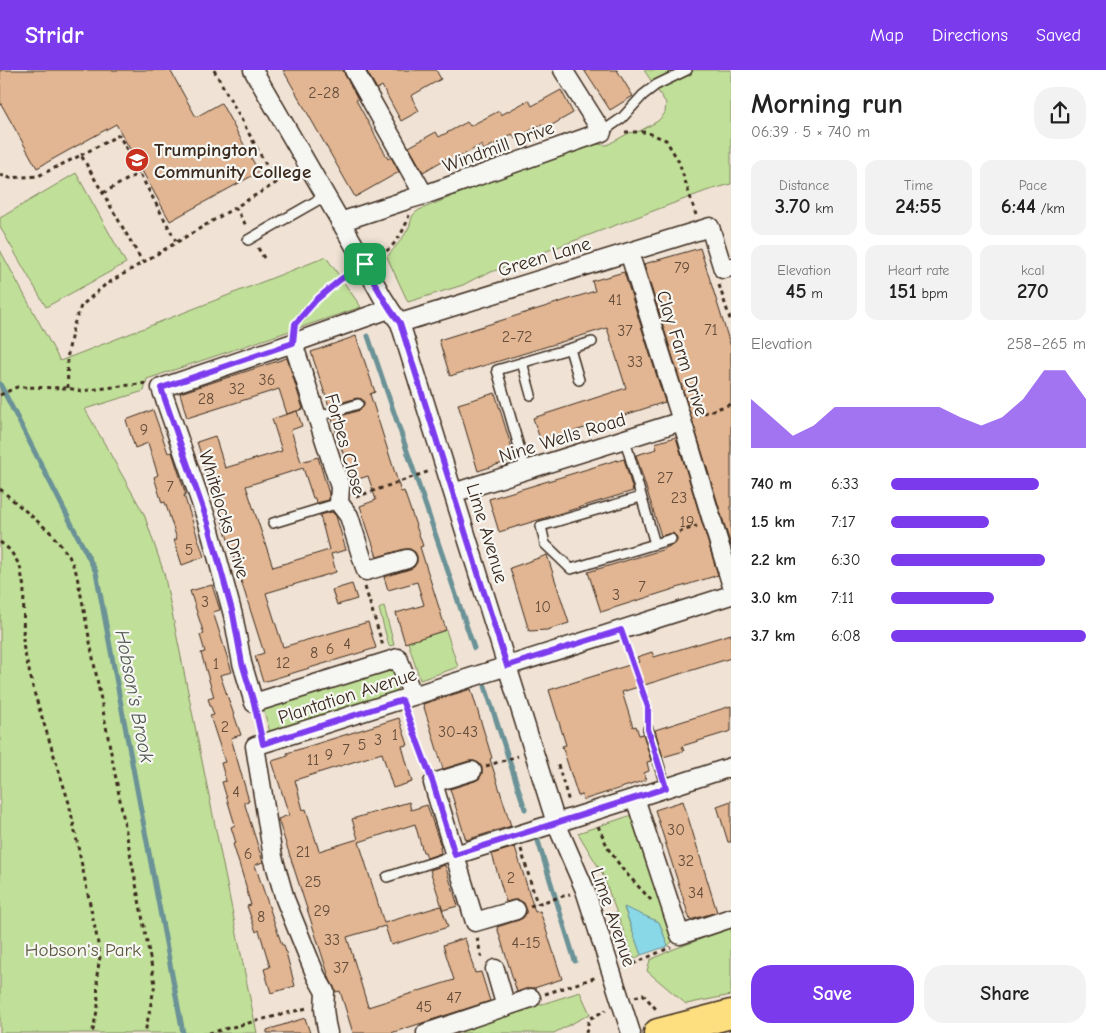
<!DOCTYPE html>
<html lang="en">
<head>
<meta charset="utf-8">
<style>
  :root { --surface:#fff; --page:#f2f2f2; --text:#222; --muted:#767676; --accent:#7c3aed }
  body { margin:0; font-family:"Comic Neue",sans-serif; background:var(--page); color:var(--text); height:100vh; display:flex; flex-direction:column; font-size:19px; white-space:nowrap }
  * { box-sizing:border-box; margin:0 }
  p { font-size:16px; color:var(--muted) }
  .icon { flex:none; width:28px; height:28px; fill:none; stroke:currentColor; stroke-width:2; stroke-linecap:round; stroke-linejoin:round }
  .map { position:relative; flex:1; overflow:hidden }
  .sheet { display:flex; flex-direction:column; background:var(--surface); width:375px }
  .sheet>* { flex:none }
  .pin { position:absolute; display:grid; place-items:center; width:42px; height:42px; color:#fff; margin:-21px; border-radius:10px; box-shadow:0 2px 8px #0006 }
  .round { display:grid; place-items:center; flex:none; width:52px; height:52px; border-radius:20px; background:var(--page) }
  .head { display:flex; align-items:center; justify-content:space-between; height:85px; padding:0 20px }
  h1 { font-size:28px; font-weight:700; line-height:38px }
  .figures { display:grid; grid-template-columns:repeat(3,1fr); gap:8px; height:85px; padding:5px 20px }
  .figures div { display:grid; align-content:center; border-radius:12px; background:var(--page); text-align:center }
  .figures b { font-size:21px; font-weight:700 }
  .figures small { font-size:14px; font-weight:400 }
  .figures p { font-size:14px }
  .chart { height:140px; padding:10px 20px }
  .chart p { display:flex; justify-content:space-between }
  .chart svg { width:100%; height:90px; margin-top:5px; fill:var(--accent); opacity:.7 }
  .button { display:flex; gap:10px; margin-top:auto; padding:10px 20px }
  .button a { flex:1; height:58px; border-radius:20px; background:var(--accent); color:#fff; font-size:20px; font-weight:700; line-height:58px; text-align:center }
  .button a+a { background:var(--page); color:var(--text) }
  ul { padding:0 20px; list-style:none; font-size:16px }
  li { display:grid; grid-template-columns:80px 60px 1fr; align-items:center; height:38px }
  li i { height:12px; border-radius:6px; background:var(--accent) }
  header { display:flex; align-items:center; gap:30px; box-sizing:border-box; height:70px; padding:0 25px; background:var(--accent); color:#fff }
  header strong { font-size:24px }
  nav { display:flex; gap:28px; margin-inline-start:auto; font-size:18px }
  main { display:flex; flex:1; min-height:0 }
  .map>svg:first-child { display:block }
  .green { fill:#c0e099; stroke:#7e855c }
  .water { fill:#89d8e7; stroke:#6a9297 }
  .lines { fill:none; stroke-linecap:round; stroke-linejoin:round }
  .stream { stroke:#6a9297; stroke-width:5 }
  .building { fill:#e2b692; stroke:#3b2a1e }
  .lane-casing { stroke:#3b2a1e; stroke-width:12 }
  .street-casing { stroke:#3b2a1e; stroke-width:21 }
  .primary-casing { stroke:#3b2a1e; stroke-width:31 }
  .path { stroke:#3b2a1e; stroke-width:3; stroke-dasharray:4 4; stroke-linecap:butt }
  .lane { stroke:#f6f6f2; stroke-width:9 }
  .street { stroke:#f6f6f2; stroke-width:18 }
  .primary { stroke:#fedf80; stroke-width:28 }
  .route-casing { stroke:#fff; stroke-width:10 }
  .route { stroke:#7c3aed; stroke-width:6 }
  .labels { text-anchor:middle; stroke-width:4.5; stroke-linejoin:round; paint-order:stroke }
  .number-label { font-size:16px; fill:#654d3b }
  .street-label { font-size:19px; fill:#3b2a1e; stroke:#f6f6f2 }
  .poi-label { font-size:19px; font-weight:bold; fill:#3b2a1e; stroke:#f6f6f2; text-anchor:start }
  .park-label { font-size:19px; fill:#5c583d; stroke:#f6f6f2 }
  .water-label { font-size:20px; font-style:italic; fill:#4e5650; stroke:#f6f6f2 }
</style>
</head>
<body>
<header>
<strong>Stridr</strong>
<nav><a>Map</a><a>Directions</a><a>Saved</a></nav>
</header>
<main>
<div class="map">
<svg width="731" height="963" viewBox="0 0 731 963">
  <rect width="100%" height="100%" fill="#f0e3d5"/>
  <filter id="ink" filterUnits="userSpaceOnUse"><feTurbulence type="fractalNoise" baseFrequency=".02" numOctaves="2"/><feDisplacementMap in="SourceGraphic" scale="10" xChannelSelector="R" yChannelSelector="G"/><feConvolveMatrix kernelMatrix="1 2 1 2 8 2 1 2 1" color-interpolation-filters="sRGB"/></filter>
  <g filter="url(#ink)">
    <path class="green" d="M644,0H731V114L706,121L478,207L463,215L408,232L387,187C395,177 404,168 409,157C413,148 409,147 419,140L516,100L587,73L607,75L629,63L640,61L658,51L665,43L666,33Z
      M76,103L126,193L46,237L0,157V148Z
      M0,180L60,291L326,187L361,237L147,309L144,321L85,339L144,444L164,503L257,963H0Z
      M384,536L394,575L389,576L379,539Z
      M446,560L458,597L420,610L408,572Z
      M386,598L396,602L400,614L394,625L270,662L263,638Z
      M632,745L674,869L668,876L659,852L624,838L641,885L634,889L602,803L578,763Z
      M731,858V925L686,934L647,901L650,890L674,879Z
      M580,922L590,944L554,963H451Z"/>
    <path class="water" d="M624,837L659,852L668,876L641,885Z"/>
    <g class="lines">
      <path class="stream" d="M368,266L474,578
        M0,314L96,502L183,963
        M485,616L525,739
        M538,771L575,891"/>
    </g>
    <path class="building" d="M0,0H170L196,47L221,33L259,102L170,151L116,54L37,98L0,32Z
      M283,0H343L345,5L358,29L356,30L388,89L391,87L399,102L355,127Z
      M366,0H436L441,9L411,26L419,41L401,51L382,16L377,19Z
      M584,0H617L633,26L610,40Z
      M561,20L573,43L545,59L542,54L515,69L512,64L484,80L481,75L452,91L449,87L423,102L409,77L436,62L439,67L467,52L470,56L499,41L501,45L529,30L532,36Z
      M700,178L731,277V476L644,194Z
      M624,202L665,332L541,372L533,348L626,318L607,258L450,306L439,270L595,221L592,211Z
      M356,266L375,322L370,324L401,422L404,421L423,476L420,477L446,560L405,573L396,543L424,535L417,512L388,520L384,507L410,499L414,497L417,492V486L415,482L410,479H404L377,487L360,436L376,430L368,406L352,411L332,349L360,340L364,336V332L362,329L357,328L329,336L311,282Z
      M287,288L303,339L287,344L279,319L187,348L180,323Z
      M495,323L515,389L478,401L458,334Z
      M153,340L168,383L172,382L186,425H184L204,487L182,495L174,470L177,469L165,432L162,433L154,407L158,405L148,373L135,378L126,350Z
      M297,341L302,356L291,360L301,392L318,387L329,424V430L316,433L315,428H313L303,398L246,416L273,497L329,480L320,445L332,442L336,446L346,480L331,484L336,502L266,523L283,577L368,552L376,578L263,612L255,586L264,583L197,372L215,366L225,398L282,381L272,349Z
      M676,367L718,505L601,542L588,502L665,479V478L675,474L677,471V467L673,463L661,466L636,385L657,379L655,373Z
      M624,389L633,421L499,462L489,429L617,390V391Z
      M547,485L569,553L547,560L529,561L510,498Z
      M352,514L357,529L337,535L332,520Z
      M212,515L220,540L213,542L232,602L220,605L241,665L231,668L249,731L244,732L263,792L255,795L282,875H284L295,916L271,923L264,899L270,897L259,860L256,862L247,836L251,835L246,819H247L233,774L236,773L231,757L235,755L222,712L226,711L221,693L225,692L210,646L214,645L208,629L214,627L201,583L205,582L200,565L204,564L190,521Z
      M731,564V588L622,622L633,657L636,656L639,665L643,664L651,691L647,692L649,701L644,703L646,710L583,730L582,725L578,726L562,676L566,675L549,620L639,592L637,587L652,582L654,587Z
      M471,619L492,688L490,689L511,756L466,770L450,719L475,711L479,709L482,704V697L479,693L474,691H469L443,699L423,634Z
      M731,636V661L682,676L684,681L663,687L655,660Z
      M399,648L408,675L402,676L412,712L393,718L382,683L295,710L303,740L306,739L319,781L358,769L352,749L409,732L411,740L427,735L441,777H440L441,783L427,788L425,782H423L415,754L359,772L384,853L441,836L448,857L391,875L385,856L347,867L368,937L454,910L443,875L465,868L475,903L481,902L490,931L391,963H353L340,921L336,922L334,917L330,910L278,749L289,745L272,691L288,686L287,683Z
      M683,731L717,842L690,850L655,740Z
      M731,731V772H728L717,736Z
      M515,777L535,842L540,841L562,909L534,918H528L517,922L497,857L519,850L523,848L526,843V838L524,833L519,830H513L506,832L492,784Z
      M445,795L458,836L443,840L430,800Z
      M305,948L310,963H267V960Z"/>
    <g class="lines">
      <g class="lane-casing">
        <path id="lane" d="M602,62L622,48L643,25L656,15L687,0
          M248,170L325,126
          M570,279L579,310
          M522,292L531,325
          M317,347L358,334
          M625,370L655,474L571,499L545,474L541,456L641,427
          M526,401L497,300L592,272
          M273,453L339,433
          M655,474L671,469
          M648,659L666,718
          M387,807L455,785"/>
      </g>
      <g class="street-casing">
        <path id="street" d="M253,0L365,194C375,215 386,235 400,253L556,753L585,820L631,963
          M354,0L424,125
          M340,152L410,129L424,125L602,62L563,0
          M629,182L682,351L731,513
          M389,239L293,273L161,318L208,453L233,545L242,593L254,633L398,588L413,626
          M400,253L710,157L723,199L731,197
          M293,273L340,417L339,433L349,446L366,501L407,489
          M453,423L682,351
          M731,697L635,728L680,865L731,848
          M472,701L433,713L475,852L516,840
          M455,785L635,728
          M495,899L506,937
          M328,963L326,954L324,939L325,922L316,906L285,829L273,787L255,676L731,525
          M426,963L531,928"/>
      </g>
      <g class="primary-casing">
        <path id="primary" d="M658,963L731,944"/>
      </g>
      <path class="path" d="M625,62H646L666,70L679,92L696,145
        M81,85L119,65L176,171
        M0,105L10,108L38,106L81,85L142,191
        M103,123L139,103
        M235,137L247,157
        M258,178L264,188
        M380,186C395,176 404,162 409,145
        M719,215L731,252
        M295,254C310,234 329,216 351,203
        M68,318L67,289L73,257L81,236L105,215L276,113L214,0
        M0,325L17,317L68,318L81,321L147,313
        M696,346L731,334
        M0,419L50,462L69,486L76,502L82,530L155,914L145,963
        M356,427L430,401
        M679,462L697,456
        M0,472L10,480L20,496L24,518L23,575L34,622L69,733L97,868L100,887L97,905L98,936L93,960L91,963
        M365,517L383,576
        M627,575L648,637V648
        M407,643L428,699
        M558,695L569,732
        M486,696L518,686
        M598,756L609,780L624,801L651,830
        M521,779L537,834
        M530,836L570,824
        M477,868L482,889
        M626,897L671,877
        M545,924L597,907
        M635,927L643,924L656,939L658,940
        M209,963L307,938
        M586,963L589,949L606,940"/>
      <use href="#lane" class="lane"/>
      <use href="#street" class="street"/>
      <use href="#primary" class="primary"/>
    </g>
  </g>
  <g class="lines" filter="url(#ink)">
    <g class="route-casing">
      <path id="route" d="M365,194C375,215 386,235 400,253L507,596L621,560L648,637V659L666,718L455,785L433,713L402,630L263,674L254,633L242,593L233,544L208,453L161,318L293,273L295,254L316,230L341,209Z"/>
    </g>
    <use href="#route" class="route"/>
  </g>
  <defs>
    <g id="school-disc" transform="scale(1.25)"><circle r="9.5" fill="#c8321e" stroke="#f6f6f2"/><path d="M0-5L7-2L0 1L-7-2ZM-4 1L0 2.5L4 1V4Q0 6-4 4Z" fill="#fff"/></g>
  </defs>
  <g fill-rule="evenodd">
    <use href="#school-disc" x="137" y="90"/>
  </g>
  <g class="labels">
    <g class="number-label">
      <text x="324" y="28">2-28</text>
      <text x="682" y="203">79</text>
      <text x="615" y="235">41</text>
      <text x="711" y="265">71</text>
      <text x="625" y="266">37</text>
      <text x="517" y="272">2-72</text>
      <text x="635" y="297">33</text>
      <text x="267" y="315">36</text>
      <text x="237" y="324">32</text>
      <text x="206" y="334">28</text>
      <text x="144" y="365">9</text>
      <text x="665" y="413">27</text>
      <text x="170" y="422">7</text>
      <text x="679" y="433">23</text>
      <text x="687" y="457">19</text>
      <text x="189" y="485">5</text>
      <text x="642" y="522">7</text>
      <text x="616" y="530">3</text>
      <text x="205" y="537">3</text>
      <text x="543" y="542">10</text>
      <text x="347" y="579">4</text>
      <text x="330" y="584">6</text>
      <text x="314" y="588">8</text>
      <text x="283" y="598">12</text>
      <text x="216" y="599">1</text>
      <text x="225" y="662">2</text>
      <text x="458" y="667">30-43</text>
      <text x="395" y="670">1</text>
      <text x="378" y="675">3</text>
      <text x="362" y="680">5</text>
      <text x="346" y="685">7</text>
      <text x="329" y="690">9</text>
      <text x="313" y="695">11</text>
      <text x="236" y="727">4</text>
      <text x="676" y="765">30</text>
      <text x="303" y="787">21</text>
      <text x="248" y="789">6</text>
      <text x="686" y="796">32</text>
      <text x="511" y="813">2</text>
      <text x="313" y="817">25</text>
      <text x="696" y="828">34</text>
      <text x="322" y="846">29</text>
      <text x="261" y="852">8</text>
      <text x="332" y="875">33</text>
      <text x="526" y="878">4-15</text>
      <text x="341" y="903">37</text>
      <text x="454" y="933">47</text>
      <text x="424" y="942">45</text>
    </g>
    <g class="street-label">
      <text transform="translate(498 76) rotate(-20)" y="7">Windmill Drive</text>
      <text transform="translate(544 186) rotate(-17)" y="7">Green Lane</text>
      <text transform="translate(683 283) rotate(72)" y="7">Clay Farm Drive</text>
      <text transform="translate(562 367) rotate(-17)" y="7">Nine Wells Road</text>
      <text transform="translate(346 374) rotate(74)" y="7">Forbes Close</text>
      <text transform="translate(225 444) rotate(73)" y="7">Whitelocks Drive</text>
      <text transform="translate(488 463) rotate(73)" y="7">Lime Avenue</text>
      <text transform="translate(347 625) rotate(-18)" y="7">Plantation Avenue</text>
      <text transform="translate(614 847) rotate(71)" y="7">Lime Avenue</text>
    </g>
    <g class="poi-label">
      <text x="154" y="86">Trumpington<tspan x="154" dy="22">Community College</tspan></text>
    </g>
    <g class="park-label">
      <text x="83" y="886">Hobson's Park</text>
    </g>
    <g class="water-label">
      <text transform="translate(135 626) rotate(79)" y="7">Hobson's Brook</text>
    </g>
  </g>
</svg>
<div class="pin" style="left:365px;top:194px;background:#1e9e55"><svg class="icon" aria-label="arrive" viewBox="0 0 24 24"><path d="M6 21V4h12l-3 4 3 4H6"/></svg></div>
</div>
<section class="sheet">
<div class="head"><div><h1>Morning run</h1><p>06:39 · 5 × 740 m</p></div><a class="round"><svg class="icon" aria-label="share" viewBox="0 0 24 24"><path d="M12 15V3M7 8l5-5 5 5M5 13v7h14v-7"/></svg></a></div>
<div class="figures">
<div><p>Distance</p><b>3.70<small> km</small></b></div>
<div><p>Time</p><b>24:55</b></div>
<div><p>Pace</p><b>6:44<small> /km</small></b></div>
</div>
<div class="figures">
<div><p>Elevation</p><b>45<small> m</small></b></div>
<div><p>Heart rate</p><b>151<small> bpm</small></b></div>
<div><p>kcal</p><b>270</b></div>
</div>
<div class="chart"><p><span>Elevation</span>258–265 m</p>
<svg viewBox="0 0 160 44" preserveAspectRatio="none"><path d="M0 44V20L10 29L20 38L30 33L40 24L50 24L60 24L70 24L80 24L90 24L100 29L110 33L120 29L130 20L140 6L150 6L160 20V44z"/></svg>
</div>
<ul>
<li><b>740 m</b>6:33<i style="width:76%"></i></li>
<li><b>1.5 km</b>7:17<i style="width:50%"></i></li>
<li><b>2.2 km</b>6:30<i style="width:79%"></i></li>
<li><b>3.0 km</b>7:11<i style="width:53%"></i></li>
<li><b>3.7 km</b>6:08<i style="width:100%"></i></li>
</ul>
<div class="button"><a>Save</a><a>Share</a></div>
</section>
</main>
</body>
</html>
